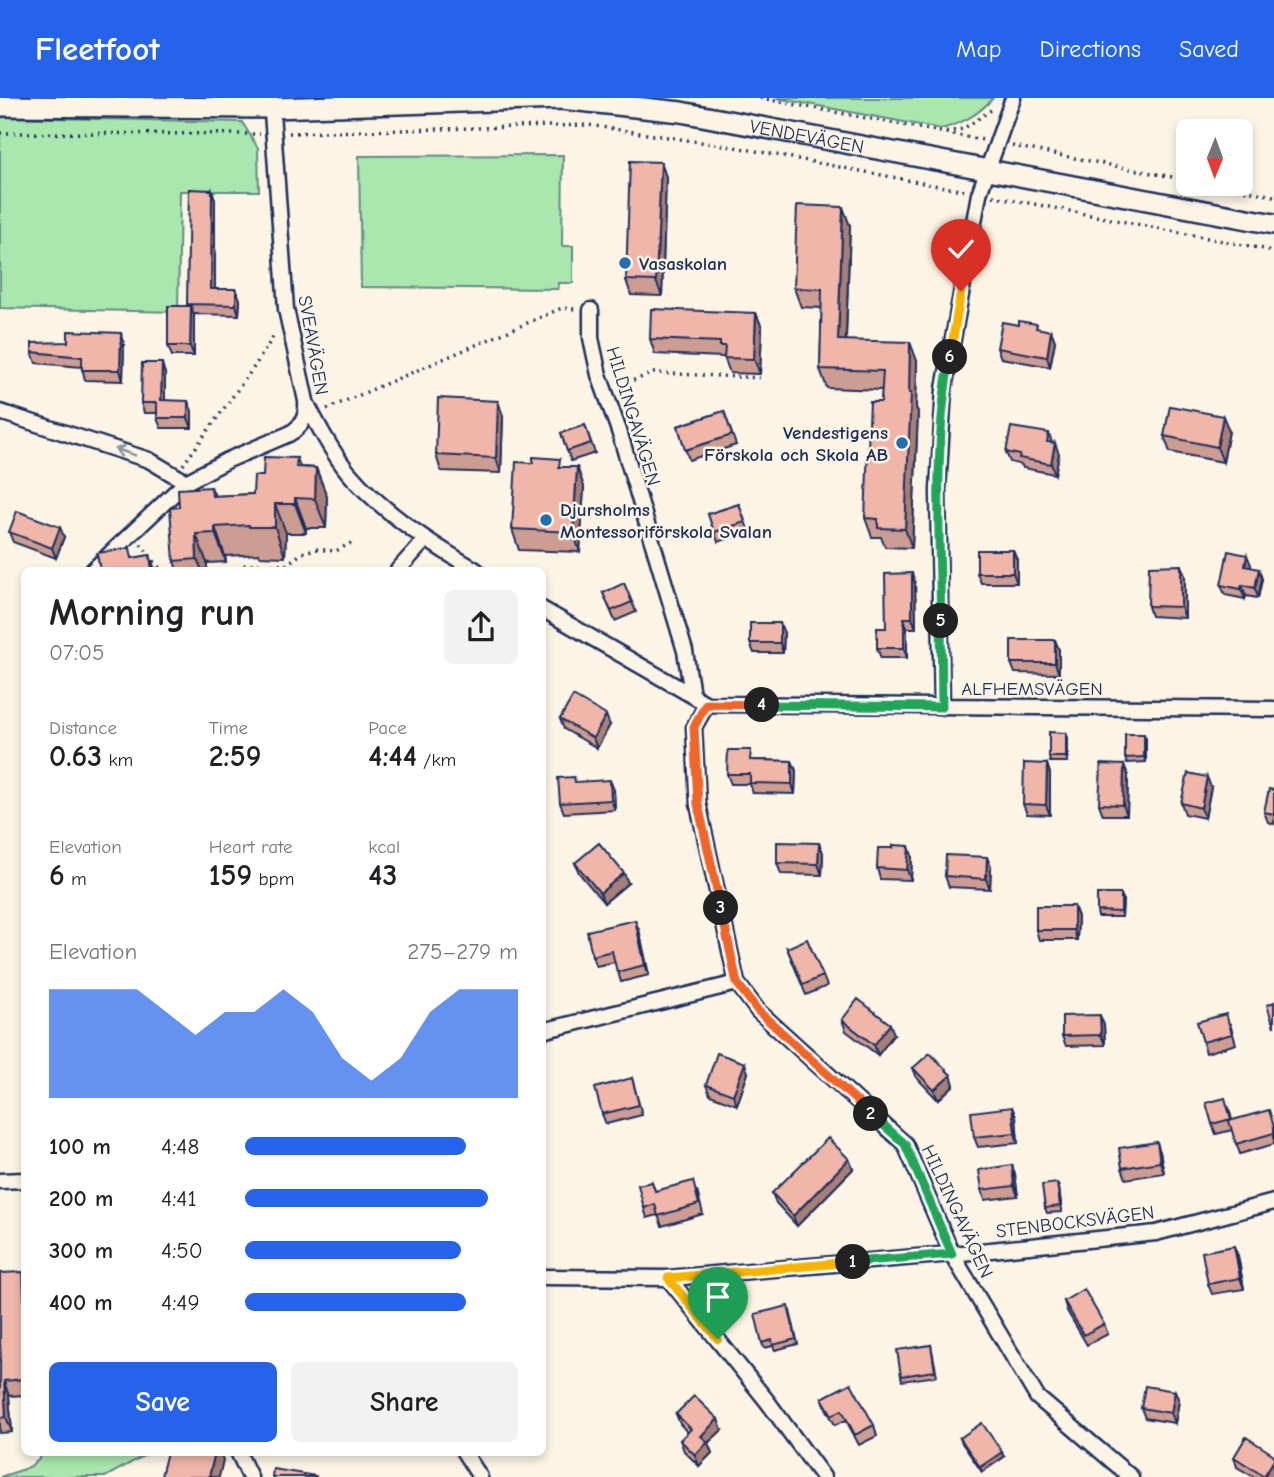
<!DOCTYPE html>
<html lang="en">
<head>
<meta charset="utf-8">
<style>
  :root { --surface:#fff; --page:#f2f2f2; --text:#202124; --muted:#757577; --accent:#2563eb }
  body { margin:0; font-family:"Comic Neue",sans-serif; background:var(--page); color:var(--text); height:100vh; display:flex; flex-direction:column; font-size:26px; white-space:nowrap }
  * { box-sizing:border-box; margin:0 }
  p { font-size:23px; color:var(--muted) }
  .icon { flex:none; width:38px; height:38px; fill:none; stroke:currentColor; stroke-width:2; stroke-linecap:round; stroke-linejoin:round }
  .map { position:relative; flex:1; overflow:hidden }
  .panel { position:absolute; left:21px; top:469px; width:525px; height:889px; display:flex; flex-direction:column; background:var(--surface); border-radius:10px; box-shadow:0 4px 10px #0003 }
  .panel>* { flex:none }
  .needle { width:46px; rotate:181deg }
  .tools { position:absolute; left:1176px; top:21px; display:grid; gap:14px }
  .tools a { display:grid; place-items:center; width:77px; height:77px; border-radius:10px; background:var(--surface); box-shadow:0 4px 10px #0003; font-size:35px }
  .pin { position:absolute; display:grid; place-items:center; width:60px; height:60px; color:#fff; margin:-72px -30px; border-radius:50% 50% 50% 0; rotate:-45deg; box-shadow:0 0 7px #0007 }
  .pin .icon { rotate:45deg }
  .km { position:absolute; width:35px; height:35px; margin:-18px; border-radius:50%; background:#222; color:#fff; font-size:19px; line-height:35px; text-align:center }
  .round { display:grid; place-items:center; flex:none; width:74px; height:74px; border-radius:10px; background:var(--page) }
  .head { display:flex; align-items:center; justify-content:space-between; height:119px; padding:0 28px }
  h1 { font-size:38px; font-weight:800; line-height:52px }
  .figures { display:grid; grid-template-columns:repeat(3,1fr); gap:10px; height:119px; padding:7px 28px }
  .figures div { display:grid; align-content:center }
  .figures b { font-size:30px; font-weight:800 }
  .figures small { font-size:19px; font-weight:400 }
  .figures p { font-size:19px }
  .chart { height:196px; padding:14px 28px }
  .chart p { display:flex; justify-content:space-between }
  .chart svg { width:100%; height:126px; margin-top:7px; fill:var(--accent); opacity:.7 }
  .button { display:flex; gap:14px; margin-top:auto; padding:14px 28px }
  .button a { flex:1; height:80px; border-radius:10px; background:var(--accent); color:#fff; font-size:28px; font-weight:800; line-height:80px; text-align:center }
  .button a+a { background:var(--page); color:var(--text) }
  ul { padding:0 28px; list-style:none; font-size:23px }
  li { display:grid; grid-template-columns:112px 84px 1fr; align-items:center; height:52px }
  li i { height:18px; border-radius:9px; background:var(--accent) }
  header { display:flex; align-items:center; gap:42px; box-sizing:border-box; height:98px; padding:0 35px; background:var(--accent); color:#fff }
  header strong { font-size:33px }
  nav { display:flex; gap:38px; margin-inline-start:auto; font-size:24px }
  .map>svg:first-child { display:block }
  .green { fill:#a9e7ae; stroke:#628b86; stroke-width:2 }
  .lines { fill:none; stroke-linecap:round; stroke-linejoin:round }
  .street-casing { stroke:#1b2f5e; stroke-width:19 }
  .secondary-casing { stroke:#1b2f5e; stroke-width:24 }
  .path { stroke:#1b2f5e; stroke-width:3.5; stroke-dasharray:2 5; stroke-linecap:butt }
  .street { stroke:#fcf5e5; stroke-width:14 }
  .secondary { stroke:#fcf5e5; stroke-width:19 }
  .wall { fill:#ce9d92; stroke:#1b2f5e; stroke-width:2 }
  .shaded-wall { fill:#a87f77; stroke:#1b2f5e; stroke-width:2 }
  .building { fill:#f0b6aa; stroke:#1b2f5e; stroke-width:2 }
  .oneway { stroke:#8c92a2 }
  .split-1-casing { stroke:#fff; stroke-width:14 }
  .split-2-casing { stroke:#fff; stroke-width:14 }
  .split-3-casing { stroke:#fff; stroke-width:14 }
  .split-4-casing { stroke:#fff; stroke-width:14 }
  .split-5-casing { stroke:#fff; stroke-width:14 }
  .split-6-casing { stroke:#fff; stroke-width:14 }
  .split-7-casing { stroke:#fff; stroke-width:14 }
  .split-1 { stroke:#f5b400; stroke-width:9 }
  .split-2 { stroke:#22a559; stroke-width:9 }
  .split-3 { stroke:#f0652b; stroke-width:9 }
  .split-4 { stroke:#f0652b; stroke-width:9 }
  .split-5 { stroke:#22a559; stroke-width:9 }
  .split-6 { stroke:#22a559; stroke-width:9 }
  .split-7 { stroke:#f5b400; stroke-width:9 }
  .poi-dot { fill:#1f6fb2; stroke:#fcf5e5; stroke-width:2.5 }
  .labels { text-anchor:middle; stroke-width:5; stroke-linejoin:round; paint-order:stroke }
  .street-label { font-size:19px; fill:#1b2f5e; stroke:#fcf5e5 }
  .poi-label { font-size:19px; font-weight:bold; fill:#1b2f5e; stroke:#fcf5e5; text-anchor:start }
</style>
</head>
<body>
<header>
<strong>Fleetfoot</strong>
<nav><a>Map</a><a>Directions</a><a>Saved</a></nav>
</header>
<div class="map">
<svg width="1274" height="1379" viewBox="0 0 1274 1379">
  <rect width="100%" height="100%" fill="#fcf5e5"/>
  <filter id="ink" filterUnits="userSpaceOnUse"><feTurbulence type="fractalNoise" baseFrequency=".0143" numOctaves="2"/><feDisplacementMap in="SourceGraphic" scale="14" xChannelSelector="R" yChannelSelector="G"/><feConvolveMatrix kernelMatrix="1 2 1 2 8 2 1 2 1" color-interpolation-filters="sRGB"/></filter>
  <g filter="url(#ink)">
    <path class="green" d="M776,0H993C978,17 963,25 941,31Z
      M0,19L242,24L258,50L259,93H180L178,214L0,210Z
      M563,57L562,148H573V185H558V191L361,189L359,58Z
      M43,1355V1354L149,1355L105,1379H0C14,1373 35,1372 43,1355Z"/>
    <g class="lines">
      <g class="street-casing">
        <path id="street" d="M591,212V240L599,277L619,333L685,553L692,596
          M306,304C318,328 331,353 348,374C380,412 434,448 476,472
          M0,314L149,362L186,384
          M93,472L186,384L228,362L289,336C303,328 307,318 306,303L286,211L271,0
          M398,472L425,442
          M542,511L707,606L694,629L698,706L737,885L758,913L905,1046L952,1156L1037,1299L1131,1379
          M707,606L1274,611
          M942,609L938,392L944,291L979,96L1013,0
          M542,933L737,885
          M0,1083L24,1082
          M542,1179L668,1180L952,1156L1156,1135L1274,1104
          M668,1180L767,1303L823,1379
          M238,1354L250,1379
          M464,1354L480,1379"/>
      </g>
      <g class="secondary-casing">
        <g id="secondary">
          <path id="s1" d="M0,8L272,10L561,1L681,14L1274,126"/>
        </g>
      </g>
      <path class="path" d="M760,0L983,42
        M946,34L963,31L991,12
        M0,35L260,36
        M289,35L588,27L740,50L965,93
        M1012,48L1188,82
        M1210,86L1274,98
        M993,98L1274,153
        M620,287L654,275L763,280
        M327,311L562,210L575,211
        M183,367L254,269L275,236
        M141,446L161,472
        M239,472L246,466L286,467L302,455L315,451L336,453L351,445"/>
      <use href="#street" class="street"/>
      <use href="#secondary" class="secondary"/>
    </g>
    <path class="wall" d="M666,79L662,198L631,197L626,182Z
      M212,92L215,102V191H236L240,202L239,217L194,216V258H172L168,248L187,208V206Z
      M850,128L846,242L917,263L916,310L918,314L912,450L885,449L881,439H872L865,420L881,304L882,292L827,290L820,271L822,210L801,209L794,190Z
      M756,215L762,230L760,276L730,275L724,259L655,256L650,241Z
      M1038,231L1051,233L1055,243L1050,269L1001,260L997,250Z
      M124,245L123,283L85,282L82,269L36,265L32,254Z
      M165,276V302L192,313V330H161L157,320V315H144L141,305Z
      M724,313L736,347L689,362L678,328Z
      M503,318L501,375L441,373L436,357Z
      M585,327L595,355L571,363L561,335Z
      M1229,333L1223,364L1170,354L1164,338Z
      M1049,335L1052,345L1059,356L1055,376L1023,370L1022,367L1010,364L1006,354Z
      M297,360L300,369L316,370L327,399L326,430H306V435H286L285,459L260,458L259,456L225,458L226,464L207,465V472H177L174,463L179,409L211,389L215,398L253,396L263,378Z
      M563,369H577L584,389L580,454L519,452L512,431Z
      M739,406L749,434L718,444L708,416Z
      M9,434L64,439L56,460L13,444Z
      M1017,462V485H981L977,475Z
      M1251,467V469L1262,481L1258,500L1246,498L1245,501L1225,497L1221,487Z
      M1185,478V520L1151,518L1148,508Z
      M915,485L916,530H907V560H881L877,550L886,530Z
      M603,495L632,504L636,514L615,523Z
      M784,535L783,555H754L750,545Z
      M1055,542L1059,552V576L1015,575L1011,565Z
      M560,621L610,627L597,650L564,631Z
      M1066,635L1068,640V664H1050L1049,659Z
      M1146,641V664L1127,665L1125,660Z
      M754,662L792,663L796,673L795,696L753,695L750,686H731L727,676Z
      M1047,666L1050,676V717L1027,716L1023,706Z
      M1124,667L1128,677L1127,717H1103L1099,706Z
      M576,684L614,692L615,712L564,715L560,705Z
      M1211,689L1205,720L1185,716L1181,705Z
      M1274,692V726L1268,724L1264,714Z
      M819,745L823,755L822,777L781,776L777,765Z
      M893,750L912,758L911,782L880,781L877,770Z
      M575,765L628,785L604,805L579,775Z
      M991,769L990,791L949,789L945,778Z
      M1123,801L1122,819H1098L1097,813Z
      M1074,808L1078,819L1077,842H1039L1036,832Z
      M639,832L649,877L621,884L615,864L596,868L592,858Z
      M787,850L823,878L827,888L806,897Z
      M842,922L894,936L878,957L846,933Z
      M1230,926L1236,946L1206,955L1203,944Z
      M1104,927L1105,947L1066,948L1062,938Z
      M913,970L951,977L954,987L938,1002L917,980Z
      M748,975L737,1007L710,997L706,987Z
      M632,980L642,1017L606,1026L602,1016Z
      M1012,1009L1016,1019L1018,1045L978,1049L974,1039Z
      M1229,1010L1232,1022L1274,1027V1046L1240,1056L1232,1032L1216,1036L1212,1026Z
      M1160,1054L1164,1075L1126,1081L1122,1070Z
      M849,1061L853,1071L797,1128L776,1105L772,1095Z
      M1012,1067L1015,1077L1018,1098L985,1102L982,1092Z
      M652,1084L655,1093H697L703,1116L662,1128L658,1117L647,1120L644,1110Z
      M1059,1090L1062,1114L1047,1115L1045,1110Z
      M1238,1158L1244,1191L1212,1196L1208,1186Z
      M24,1179V1297L9,1298L12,1334L0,1335V1262H1Z
      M1064,1203L1104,1226L1108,1236L1087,1247L1067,1213Z
      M790,1213L798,1246L775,1252L773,1248L764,1250L762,1245Z
      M931,1247L937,1278L902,1283L901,1278Z
      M1175,1293L1179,1303L1175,1325L1145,1320L1141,1310Z
      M822,1300L874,1327L877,1338L859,1347L846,1322L835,1327L826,1310Z
      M676,1316L722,1332L708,1345L712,1355L699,1368L684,1353L680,1342L688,1335L680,1326Z
      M960,1340L1004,1359L982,1374L962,1345Z
      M1274,1357L1273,1379H1254L1237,1369L1234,1359Z"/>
    <path class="shaded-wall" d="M661,64L666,79L662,198L656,183Z
      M212,92L215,102V201L211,191Z
      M843,109L850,128L845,261L838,242Z
      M236,191L240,202L239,217L236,207Z
      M191,208L194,218V258L190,248Z
      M756,215L762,230L760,276L754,261Z
      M1051,233L1055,243L1050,269L1047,259Z
      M121,235L124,245L123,283L120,272Z
      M910,244L917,263L916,310L918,314L912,450L905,431Z
      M162,265L165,276V312L161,302Z
      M188,303L192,313V330L188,320Z
      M498,303L503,318L501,375L496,360Z
      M1223,318L1229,333L1223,364L1217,349Z
      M1055,345L1059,356L1055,376L1051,366Z
      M577,369L584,389L580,454L573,434Z
      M316,370L327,399L326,430L315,401Z
      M295,400L306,430V435L295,406Z
      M275,406L286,435L285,459L275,429Z
      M60,429L64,439L56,460L52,450Z
      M215,429L225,458L226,464L215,435Z
      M196,436L207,465V472H202L197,461Z
      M1013,452L1017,462V485L1013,475Z
      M150,457L155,472H152Z
      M1247,457L1251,467L1249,478L1245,468Z
      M1181,467L1185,478V520L1181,509Z
      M1259,471L1262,481L1258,500L1255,490Z
      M912,475L915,485L916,530L912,520Z
      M1242,487L1246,498L1245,501L1241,491Z
      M904,520L907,530V560L904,550Z
      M780,525L784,535L783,555L780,545Z
      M1055,542L1059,552V576L1055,565Z
      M606,617L610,627L597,650L593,640Z
      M1066,635L1068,640V664L1066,659Z
      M1144,636L1146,641V664L1144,659Z
      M792,663L796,673L795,696L792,686Z
      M1047,666L1050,676V717L1046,707Z
      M1124,667L1128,677L1127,717L1123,707Z
      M1207,679L1211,689L1205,720L1201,710Z
      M610,682L614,692L615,712L611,702Z
      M819,745L823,755L822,777L818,766Z
      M909,748L912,758L911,782L907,772Z
      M987,759L991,769L990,791L986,781Z
      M624,775L628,785L604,805L600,795Z
      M1121,796L1123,801L1122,819L1121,814Z
      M1074,808L1078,819L1077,842L1074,832Z
      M635,822L639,832L649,877L645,867Z
      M1100,917L1104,927L1105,947L1101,937Z
      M890,926L894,936L878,957L874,947Z
      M745,965L748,975L737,1007L733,997Z
      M951,977L954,987L938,1002L934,992Z
      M1012,1009L1016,1019L1018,1045L1015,1035Z
      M1157,1044L1160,1054L1164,1075L1160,1064Z
      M849,1061L853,1071L797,1128L793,1118Z
      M1012,1067L1015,1077L1018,1098L1014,1088Z
      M1057,1085L1059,1090L1062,1114L1060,1108Z
      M1234,1148L1238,1158L1244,1191L1240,1180Z
      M4,1283L9,1298L12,1334L6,1319Z
      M1175,1293L1179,1303L1175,1325L1171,1315Z
      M718,1321L722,1332L708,1345L712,1355L699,1368L695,1357L701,1338Z
      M215,1354H220L223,1362L219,1379H209Z
      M1002,1354L1004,1359L982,1374L980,1369Z
      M1274,1362V1378L1273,1379H1264V1378Z"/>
    <path class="building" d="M630,63L661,64L656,183L626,182Z
      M189,91L212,92L211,191H236V207L187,206Z
      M797,107L843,109L838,242L910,244L909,295H911L905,431L878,430V421L865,420L870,304H881L883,273L820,271L822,191L794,190Z
      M168,208H191L190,248H168Z
      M651,211L756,215L754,261L724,260L725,248H720V244L650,241Z
      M1019,223L1037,226L1036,230L1051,233L1047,259L997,250L1002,224L1019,227Z
      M68,233L121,235L120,272H82V259L32,254V245L68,244Z
      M142,265H162L161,302L188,303V320H157V305H141Z
      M438,300L498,303L496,360L436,357Z
      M1170,308L1223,318L1217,349L1164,338Z
      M724,313L732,337L685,352L678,328Z
      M585,327L591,345L567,353L561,335Z
      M1011,329L1049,335L1047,344L1055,345L1051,366L1019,360L1020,357L1006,354Z
      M264,359L297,360L296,369L316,370L315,401L295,400V406H275V429H249V427L215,429V435L196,436L197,461L174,463L170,410L179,409L178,391L211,389L212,398L253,396L254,378H263Z
      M533,359L560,361L559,369H577L573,434L512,431L516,364L533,365Z
      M739,406L745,424L714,434L708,416Z
      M17,413L60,429L52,450L9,434Z
      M130,450L132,460L150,457L152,472H100L97,455Z
      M977,452H1013V475H977Z
      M1228,453L1247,457L1245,468L1259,471L1255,490L1242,487L1241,491L1221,487Z
      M1181,467V509L1148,508L1149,468Z
      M912,475V520H904V550H877V530H886L885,476Z
      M624,485L632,504L611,513L603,495Z
      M750,525H780V545H750Z
      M1011,542H1055V565H1011Z
      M573,598L606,617L593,640L560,621Z
      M1049,634L1066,635V659H1049Z
      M1125,636H1144V659L1125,660Z
      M728,652H751L750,662L792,663V686L750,685V676H727Z
      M1024,665L1047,666L1046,707L1023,706Z
      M1101,666L1124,667L1123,707L1099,706Z
      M1188,675L1207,679L1201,710L1181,705Z
      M574,679L575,684L610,682L611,702L560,705L558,680Z
      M1269,691L1274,692V716L1264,714Z
      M777,744L819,745L818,766L777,765Z
      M599,745L624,775L600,795L575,765Z
      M893,747L909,748L907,772L877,770L878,750H893Z
      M946,757L987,759L986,781L945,778Z
      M1097,796H1121V814L1097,813Z
      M1036,808H1074V832H1036Z
      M635,822L645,867L617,874L612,853L592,858L587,833Z
      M807,841L823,878L803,887L787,850Z
      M858,901L890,926L874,947L842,922Z
      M1274,904V929L1267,907Z
      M1226,916L1232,936L1203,944L1197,924Z
      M1100,917L1101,937L1062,938V918Z
      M717,955L745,965L733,997L706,987Z
      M930,955L951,977L934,992L913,970Z
      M632,980L639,1007L602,1016L595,990Z
      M1225,1000L1231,1021L1212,1026L1206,1005Z
      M1012,1009L1015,1035L974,1039L971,1014Z
      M1269,1012L1274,1029V1035L1236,1046L1229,1023Z
      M828,1040L849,1061L793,1118L772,1095Z
      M1157,1044L1160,1064L1122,1070L1119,1050Z
      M1012,1067L1014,1088L982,1092L979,1072Z
      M693,1083L699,1106L658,1118L655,1106L644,1110L638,1087L652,1084L655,1093Z
      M1057,1085L1060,1108L1045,1110L1042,1087Z
      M1234,1148L1240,1180L1208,1186L1202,1154Z
      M23,1174L24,1201V1281L4,1283L6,1319L0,1320V1262H1L0,1244V1175Z
      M1084,1191L1104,1226L1084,1237L1064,1203Z
      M788,1208L796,1241L773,1247L772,1242L762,1245L755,1216Z
      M931,1247L935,1273L901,1278L897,1252Z
      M851,1285L874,1327L855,1337L842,1312L832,1317L822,1300Z
      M1145,1288L1175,1293L1171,1315L1141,1310Z
      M694,1298L718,1321L701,1338L708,1344L695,1357L680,1342L691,1331L676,1316Z
      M982,1325L1002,1354L980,1369L960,1340Z
      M1246,1339L1274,1357V1362L1264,1378L1234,1359Z
      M167,1354H215L209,1379H165L161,1378Z
      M273,1371L316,1378V1379H272Z"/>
    <defs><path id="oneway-shaft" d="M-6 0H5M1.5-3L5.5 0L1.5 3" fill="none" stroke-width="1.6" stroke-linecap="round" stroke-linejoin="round" transform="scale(1.75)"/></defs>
    <use class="oneway" href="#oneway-shaft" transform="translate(125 354) rotate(-162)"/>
  </g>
  <g class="lines" filter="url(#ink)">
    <g class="split-1-casing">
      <path id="split-1" d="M718,1241L668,1180L853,1164"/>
    </g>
    <g class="split-2-casing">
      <path id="split-2" d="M853,1164L952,1156L905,1046L871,1016"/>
    </g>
    <g class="split-3-casing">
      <path id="split-3" d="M721,810L737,885L758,913L871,1016"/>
    </g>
    <g class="split-4-casing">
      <path id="split-4" d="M721,810L698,706L694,629L706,606L762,607"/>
    </g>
    <g class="split-5-casing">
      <path id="split-5" d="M762,607L942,609L941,523"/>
    </g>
    <g class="split-6-casing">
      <path id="split-6" d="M941,523C939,435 934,346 950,259"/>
    </g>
    <g class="split-7-casing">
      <path id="split-7" d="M950,259L961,193"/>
    </g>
    <use href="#split-1" class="split-1"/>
    <use href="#split-2" class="split-2"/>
    <use href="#split-3" class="split-3"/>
    <use href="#split-4" class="split-4"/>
    <use href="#split-5" class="split-5"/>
    <use href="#split-6" class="split-6"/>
    <use href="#split-7" class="split-7"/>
  </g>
  <g class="poi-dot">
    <circle cx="625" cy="165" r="7"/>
    <circle cx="902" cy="345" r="7"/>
    <circle cx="546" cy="422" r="7"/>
  </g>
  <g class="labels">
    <g class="street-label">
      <text dy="7" stroke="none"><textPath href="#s1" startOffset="810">VENDEVÄGEN</textPath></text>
      <text transform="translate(314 247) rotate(80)" y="7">SVEAVÄGEN</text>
      <text transform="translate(634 318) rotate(73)" y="7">HILDINGAVÄGEN</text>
      <text x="1032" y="597">ALFHEMSVÄGEN</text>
      <text transform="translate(958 1113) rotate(65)" y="7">HILDINGAVÄGEN</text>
      <text transform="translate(1075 1123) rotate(-7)" y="7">STENBOCKSVÄGEN</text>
    </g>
    <g class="poi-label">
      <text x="639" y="172">Vasaskolan</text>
      <text x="888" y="341" text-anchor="end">Vendestigens<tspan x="888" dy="22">Förskola och Skola AB</tspan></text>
      <text x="560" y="418">Djursholms<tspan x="560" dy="22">Montessoriförskola Svalan</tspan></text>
    </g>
  </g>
</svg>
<div class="tools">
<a><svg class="needle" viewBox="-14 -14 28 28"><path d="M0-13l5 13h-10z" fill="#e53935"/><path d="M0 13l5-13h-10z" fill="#757577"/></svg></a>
</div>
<div class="pin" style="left:718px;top:1241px;background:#1e9e55"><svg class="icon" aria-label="arrive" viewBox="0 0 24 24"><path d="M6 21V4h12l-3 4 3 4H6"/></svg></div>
<div class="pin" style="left:961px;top:193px;background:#d93025"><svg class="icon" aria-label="check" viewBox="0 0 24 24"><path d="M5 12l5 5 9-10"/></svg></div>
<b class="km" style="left:853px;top:1164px">1</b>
<b class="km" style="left:871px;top:1016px">2</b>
<b class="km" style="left:721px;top:810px">3</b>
<b class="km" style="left:762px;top:607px">4</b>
<b class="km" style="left:941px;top:523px">5</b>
<b class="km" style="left:950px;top:259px">6</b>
<section class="panel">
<div class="head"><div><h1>Morning run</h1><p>07:05</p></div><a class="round"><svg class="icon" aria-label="share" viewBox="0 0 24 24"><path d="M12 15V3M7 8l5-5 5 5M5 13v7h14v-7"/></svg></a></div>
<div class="figures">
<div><p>Distance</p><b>0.63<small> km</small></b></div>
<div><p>Time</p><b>2:59</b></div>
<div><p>Pace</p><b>4:44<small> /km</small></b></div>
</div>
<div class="figures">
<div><p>Elevation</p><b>6<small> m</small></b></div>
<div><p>Heart rate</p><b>159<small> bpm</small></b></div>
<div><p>kcal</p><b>43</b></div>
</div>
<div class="chart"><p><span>Elevation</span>275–279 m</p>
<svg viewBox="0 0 160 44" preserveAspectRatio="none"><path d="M0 44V6L10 6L20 6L30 6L40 14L50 22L60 14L70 14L80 6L90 14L100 30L110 38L120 30L130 14L140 6L150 6L160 6V44z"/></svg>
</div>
<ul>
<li><b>100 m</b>4:48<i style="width:81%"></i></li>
<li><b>200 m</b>4:41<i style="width:89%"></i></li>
<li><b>300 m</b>4:50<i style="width:79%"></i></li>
<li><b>400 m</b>4:49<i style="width:81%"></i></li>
</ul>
<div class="button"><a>Save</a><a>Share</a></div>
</section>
</div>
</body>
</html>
